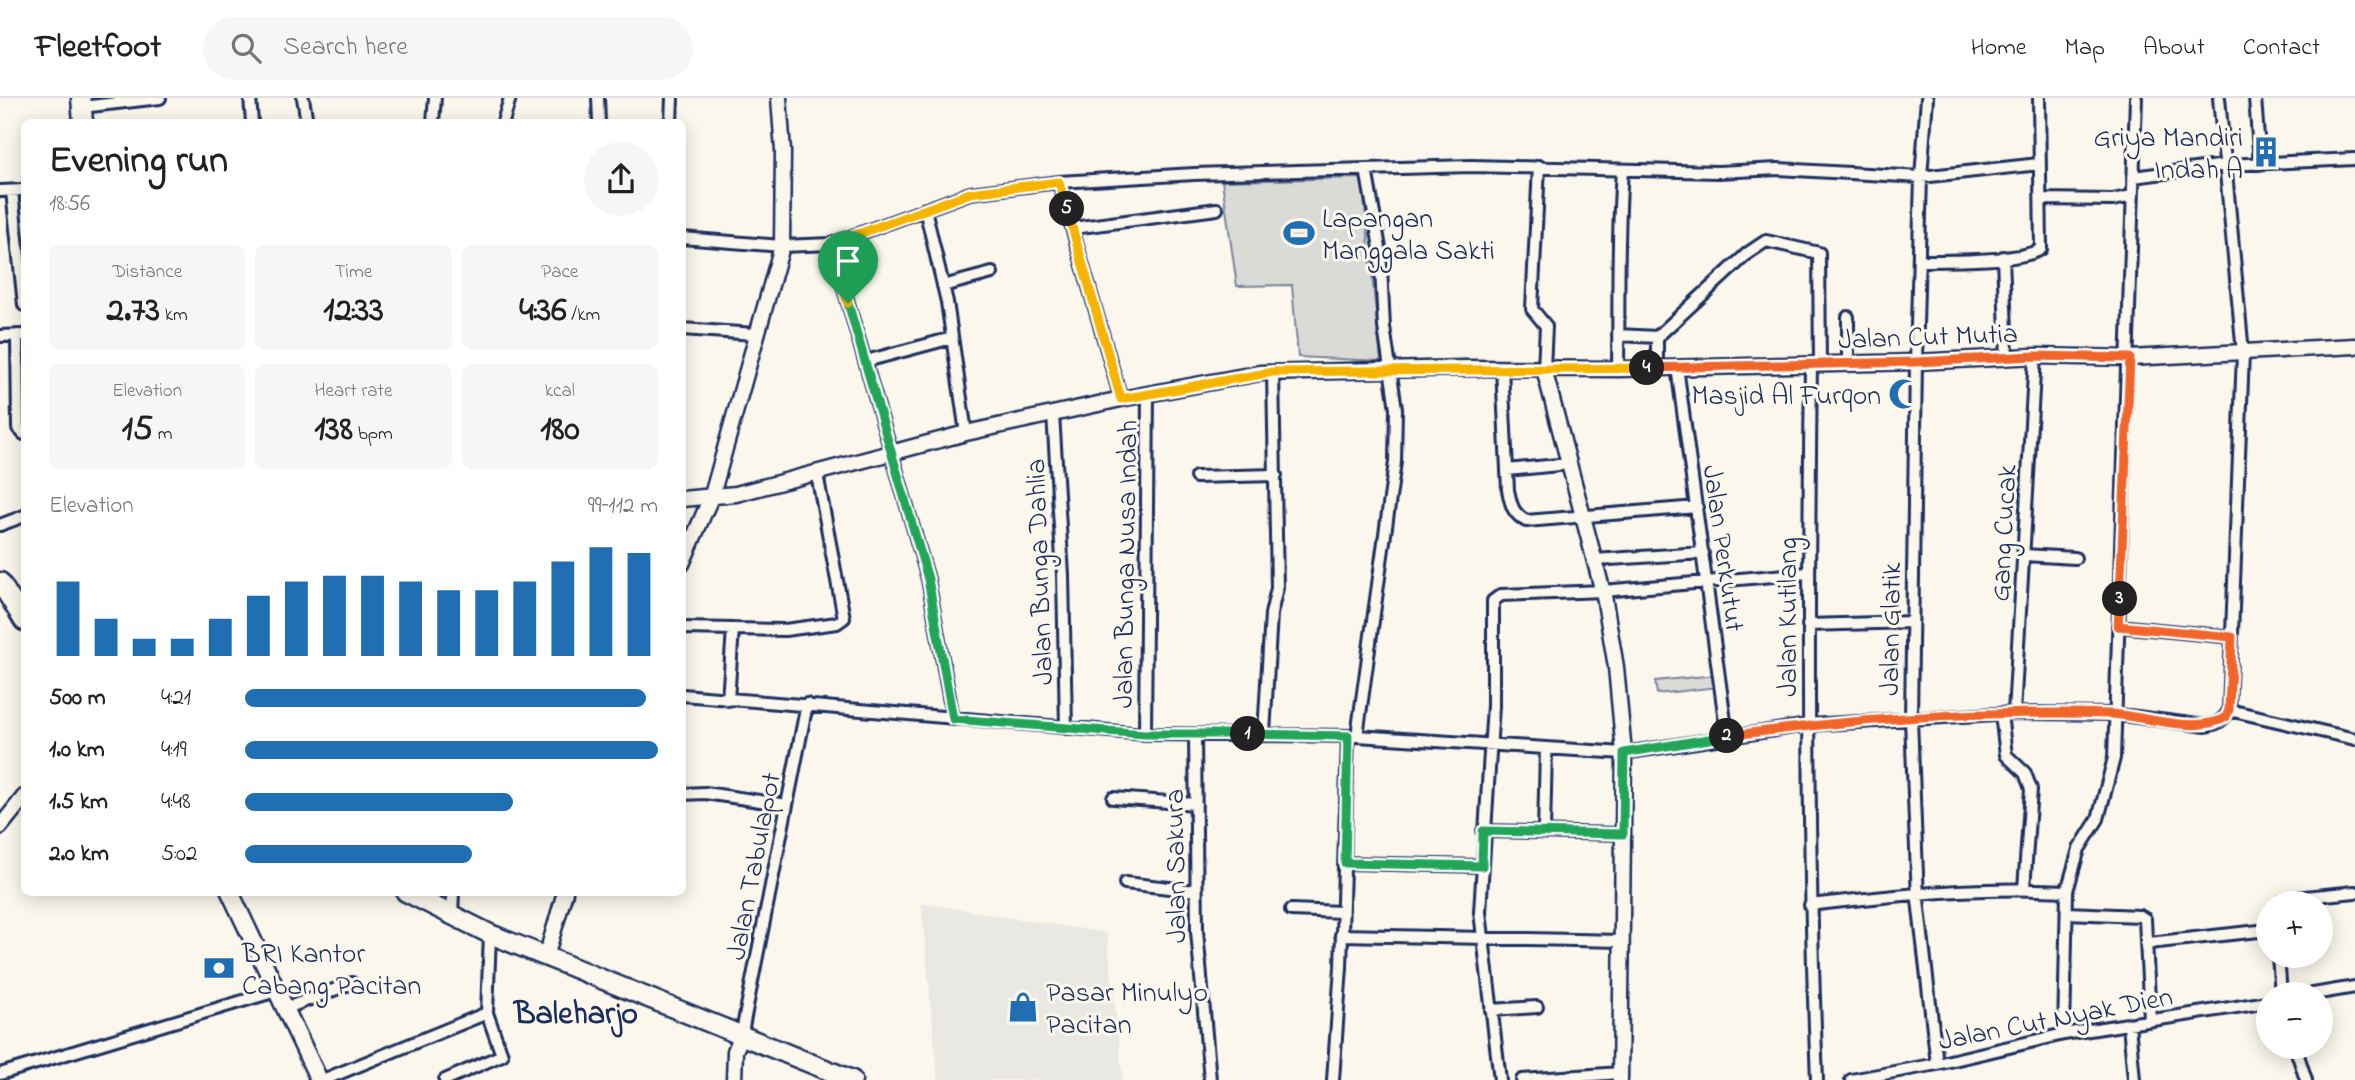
<!DOCTYPE html>
<html lang="en">
<head>
<meta charset="utf-8">
<style>
  :root { --surface:#fff; --page:#f6f6f6; --text:#222; --muted:#767676; --line:#e0e0e0; --accent:#1f6fb2 }
  body { margin:0; font-family:"Indie Flower",sans-serif; background:var(--page); color:var(--text); height:100vh; display:flex; flex-direction:column; font-size:26px; white-space:nowrap }
  * { box-sizing:border-box; margin:0 }
  p { font-size:23px; color:var(--muted) }
  .icon { flex:none; width:38px; height:38px; fill:none; stroke:currentColor; stroke-width:2; stroke-linecap:round; stroke-linejoin:round }
  .map { position:relative; flex:1; overflow:hidden }
  .drawer { position:absolute; left:21px; top:21px; width:665px; height:777px; display:flex; flex-direction:column; background:var(--surface); border-radius:10px; box-shadow:0 4px 18px #0003 }
  .drawer>* { flex:none }
  .buttons { position:absolute; left:2256px; top:793px; display:grid; gap:14px }
  .buttons a { display:grid; place-items:center; width:77px; height:77px; border-radius:50%; background:var(--surface); box-shadow:0 4px 18px #0003; font-size:35px }
  .pin { position:absolute; display:grid; place-items:center; width:60px; height:60px; color:#fff; margin:-72px -30px; border-radius:50% 50% 50% 0; rotate:-45deg; box-shadow:0 0 7px #0007 }
  .pin .icon { rotate:45deg }
  .km { position:absolute; width:35px; height:35px; margin:-18px; border-radius:50%; background:#222; color:#fff; font-size:19px; line-height:35px; text-align:center }
  .round { display:grid; place-items:center; flex:none; width:74px; height:74px; border-radius:37px; background:var(--page) }
  .summary { display:flex; align-items:center; justify-content:space-between; height:119px; padding:0 28px }
  h1 { font-size:38px; font-weight:800; line-height:52px }
  .metrics { display:grid; grid-template-columns:repeat(3,1fr); gap:10px; height:119px; padding:7px 28px }
  .metrics div { display:grid; align-content:center; border-radius:10px; background:var(--page); text-align:center }
  .metrics b { font-size:35px; font-weight:800 }
  .metrics small { font-size:19px; font-weight:400 }
  .metrics p { font-size:19px }
  .chart { height:196px; padding:14px 28px }
  .chart p { display:flex; justify-content:space-between }
  .chart svg { width:100%; height:126px; margin-top:7px; stroke:var(--accent); stroke-width:6 }
  ul { padding:0 28px; list-style:none; font-size:23px }
  li { display:grid; grid-template-columns:112px 84px 1fr; align-items:center; height:52px }
  li i { height:18px; border-radius:9px; background:var(--accent) }
  header { display:flex; align-items:center; gap:42px; box-sizing:border-box; height:98px; padding:0 35px; background:var(--surface); border-bottom:2px solid var(--line) }
  header strong { font-size:33px }
  nav { display:flex; gap:38px; margin-inline-start:auto; font-size:24px }
  .search { width:490px; height:63px; background:var(--page); display:flex; align-items:center; gap:18px; box-sizing:border-box; padding:0 24px; border-radius:38px; color:var(--muted); font-size:26px }
  .map>svg:first-child { display:block }
  .built { fill:#eae8e2 }
  .green { fill:#dadad7; stroke:#7a849a; stroke-width:2 }
  .lines { fill:none; stroke-linecap:round; stroke-linejoin:round }
  .minor-casing { stroke:#1b2f5e; stroke-width:16 }
  .tertiary-casing { stroke:#1b2f5e; stroke-width:19 }
  .secondary-casing { stroke:#1b2f5e; stroke-width:21 }
  .primary-casing { stroke:#1b2f5e; stroke-width:23 }
  .trunk-casing { stroke:#1b2f5e; stroke-width:23 }
  .minor { stroke:#fbf7ec; stroke-width:10 }
  .tertiary { stroke:#fbf7ec; stroke-width:14 }
  .secondary { stroke:#fbf7ec; stroke-width:16 }
  .primary { stroke:#fbf7ec; stroke-width:18 }
  .trunk { stroke:#fbf7ec; stroke-width:18 }
  .split-1-casing { stroke:#fff; stroke-width:14 }
  .split-2-casing { stroke:#fff; stroke-width:14 }
  .split-3-casing { stroke:#fff; stroke-width:14 }
  .split-4-casing { stroke:#fff; stroke-width:14 }
  .split-5-casing { stroke:#fff; stroke-width:14 }
  .split-6-casing { stroke:#fff; stroke-width:14 }
  .split-1 { stroke:#22a559; stroke-width:9 }
  .split-2 { stroke:#22a559; stroke-width:9 }
  .split-3 { stroke:#f0652b; stroke-width:9 }
  .split-4 { stroke:#f0652b; stroke-width:9 }
  .split-5 { stroke:#f5b400; stroke-width:9 }
  .split-6 { stroke:#f5b400; stroke-width:9 }
  .labels { text-anchor:middle; stroke-width:6; stroke-linejoin:round; paint-order:stroke }
  .poi-label { font-size:28px; fill:#1b2f5e; stroke:#fbf7ec; text-anchor:start }
  .street-label { font-size:28px; fill:#1b2f5e; stroke:#fbf7ec }
  .quarter-label { font-size:32px; font-weight:bold; fill:#1b2f5e; stroke:#fbf7ec }
</style>
</head>
<body>
<header>
<strong>Fleetfoot</strong>
<div class="search"><svg class="icon" aria-label="search" viewBox="0 0 24 24"><circle cx="10" cy="10" r="6"/><path d="M15 15l6 6"/></svg>Search here</div>
<nav><a>Home</a><a>Map</a><a>About</a><a>Contact</a></nav>
</header>
<div class="map">
<svg width="2355" height="982" viewBox="0 0 2355 982">
  <rect width="100%" height="100%" fill="#fbf7ec"/>
  <filter id="ink" filterUnits="userSpaceOnUse"><feTurbulence type="fractalNoise" baseFrequency=".0143" numOctaves="2"/><feDisplacementMap in="SourceGraphic" scale="14" xChannelSelector="R" yChannelSelector="G"/><feConvolveMatrix kernelMatrix="1 2 1 2 8 2 1 2 1" color-interpolation-filters="sRGB"/></filter>
  <g filter="url(#ink)">
    <path class="built" d="M921,805L1107,835L1123,982H938Z"/>
    <path class="green" d="M1362,80L1381,263L1298,259L1292,187L1237,188L1222,83Z
      M1716,577L1718,589L1657,596L1655,583Z"/>
    <g class="lines">
      <g class="minor-casing">
        <path id="minor" d="M250,0L252,24
          M303,0L307,24
          M598,0L599,24
          M1927,0L1921,79L1916,264L1911,621L1918,802L1937,966
          M2255,0L2260,66
          M82,9L160,0
          M433,24L435,0
          M503,24L510,0
          M671,24L672,0
          M1539,68L1532,211L1546,228L1544,271
          M2133,79L2226,67L2355,61
          M1059,84L1121,301
          M0,93L24,92
          M12,93L24,207
          M2041,101L2113,102L2132,98
          M925,111L947,204L966,335
          M1073,130L1217,111
          M682,140L782,148L831,146L970,95L1059,84L1194,76L1471,68L1718,74L1778,71L1921,79L2039,66
          M831,146L928,481L953,621
          M2003,159L2007,259
          M1919,163C1945,163 2021,164 2041,151L2039,0
          M943,188L992,175
          M682,231L755,236
          M17,237L18,330L24,336
          M1618,237L1657,239
          M0,238L24,237
          M866,263L952,240
          M1848,265V219
          M1811,266C1808,505 1807,743 1817,982
          M1657,269V239L1748,155L1766,143L1819,155L1820,266
          M1677,269L1727,638
          M1502,270L1508,392C1511,406 1512,415 1526,423L1697,409
          M1618,271C1619,204 1617,139 1622,73
          M1053,316L1063,477L1066,630
          M1507,372L1569,366
          M1196,379L1276,377
          M0,427L24,418
          M2024,457L2075,460
          M1594,462L1703,455
          M1808,527L1912,524
          M2118,528L2232,539
          M682,530L785,532L837,525L844,520L817,376
          M682,597L1145,636L1357,638L1624,655L1808,627L2014,615L2114,616L2206,628C2216,626 2224,623 2229,612L2243,255L2219,0
          M728,602L733,531
          M2229,612L2355,641
          M2014,615L2035,258
          M2001,616L2006,657L2025,675L2031,691L2024,791
          M1145,636L1148,296
          M1264,636L1271,516L1277,490L1273,274
          M1195,637L1197,833L1210,982
          M1357,638L1395,364L1396,311L1384,229L1380,150L1366,71
          M682,696L705,695L787,707
          M1113,700L1196,706
          M1483,733L1623,736
          M1544,734L1546,651
          M1345,765L1482,768
          M1125,785L1196,793
          M2281,805L2295,800L2355,794
          M1810,807C1896,797 1980,788 2067,793
          M1291,812L1342,814
          M2067,815L2140,818L2145,821L2150,922
          M452,818L453,794
          M1341,837L1623,843
          M2149,845L2268,832
          M2278,858L2281,896
          M2313,896L2355,889
          M284,911L352,885
          M1491,912L1537,909
          M2129,926L2134,982
          M2064,936L2067,793L2079,751L2098,721L2114,660L2136,0
          M741,939L807,606
          M2295,948L2306,982
          M0,976L276,893
          M323,982L487,915L490,836
          M445,982L502,957L487,915
          M1333,982L1341,869L1348,638
          M1500,982L1480,814L1493,607V503L1501,497L1603,493L1808,475
          M1522,982L1620,975
          M1851,982L1937,966L2064,936L2268,904"/>
      </g>
      <g class="tertiary-casing">
        <path id="tertiary" d="M1544,271L1604,498L1616,569L1624,655L1620,982
          M682,401L736,396L966,335L1121,301L1260,275L1464,270L1618,271L1916,264L2035,258L2130,260L2355,248
          M682,466L712,397L782,148L783,53L779,0
          M0,729L24,699
          M546,859L565,794
          M734,982L735,953L741,939"/>
      </g>
      <g class="secondary-casing">
        <path id="secondary" d="M230,794L319,982"/>
      </g>
      <g class="primary-casing">
        <path id="primary" d="M0,484L24,523"/>
      </g>
      <g class="trunk-casing">
        <path id="trunk" d="M81,0L83,24
          M406,794L490,836L852,982"/>
      </g>
      <use href="#minor" class="minor"/>
      <use href="#tertiary" class="tertiary"/>
      <use href="#secondary" class="secondary"/>
      <use href="#primary" class="primary"/>
      <use href="#trunk" class="trunk"/>
    </g>
  </g>
  <g class="lines" filter="url(#ink)">
    <g class="split-1-casing">
      <path id="split-1" d="M848,205L928,481L953,621L1145,636H1248"/>
    </g>
    <g class="split-2-casing">
      <path id="split-2" d="M1248,636L1348,638L1345,765L1482,768L1483,733L1623,736L1624,655L1727,638"/>
    </g>
    <g class="split-3-casing">
      <path id="split-3" d="M1727,638C1854,621 1984,612 2111,616C2145,618 2198,637 2226,619L2229,612L2232,539L2118,528L2120,501"/>
    </g>
    <g class="split-4-casing">
      <path id="split-4" d="M1647,270L1916,264L2035,258L2130,260L2120,501"/>
    </g>
    <g class="split-5-casing">
      <path id="split-5" d="M1067,111L1121,301L1273,274L1647,270"/>
    </g>
    <g class="split-6-casing">
      <path id="split-6" d="M848,205L831,146L970,95L1059,84L1067,111"/>
    </g>
    <use href="#split-1" class="split-1"/>
    <use href="#split-2" class="split-2"/>
    <use href="#split-3" class="split-3"/>
    <use href="#split-4" class="split-4"/>
    <use href="#split-5" class="split-5"/>
    <use href="#split-6" class="split-6"/>
  </g>
  <defs>
    <g id="building-bare" transform="scale(2.415)"><path d="M-4-6H4V6H1V3H-1V6H-4ZM-2.5-4.3h1.7v1.8h-1.7ZM.8-4.3h1.7v1.8H.8ZM-2.5-1h1.7V.8h-1.7ZM.8-1h1.7V.8H.8Z" fill="#1f6fb2" stroke="#fbf7ec" stroke-width="2.5" paint-order="stroke"/></g>
    <g id="stadium-bare" transform="scale(2.415)"><path d="M0-5a6.5 5 0 1 0 0 10a6.5 5 0 1 0 0-10ZM-3.5-1.8h7v3.6h-7Z" fill="#1f6fb2" stroke="#fbf7ec" stroke-width="2.5" paint-order="stroke"/></g>
    <g id="mosque-bare" transform="scale(2.415)"><path d="M3.5-4.9A6 6 0 1 0 3.5 4.9A5 5 0 1 1 3.5-4.9Z" fill="#1f6fb2" stroke="#fbf7ec" stroke-width="2.5" paint-order="stroke"/></g>
    <g id="bank-bare" transform="scale(2.415)"><path d="M-6-4H6V4H-6ZM0-2.3a2.3 2.3 0 1 0 0 4.6a2.3 2.3 0 1 0 0-4.6Z" fill="#1f6fb2" stroke="#fbf7ec" stroke-width="2.5" paint-order="stroke"/></g>
    <g id="shop-bare" transform="scale(2.415)"><path d="M-5-2.5h2.3a2.7 3.5 0 0 1 5.4 0H5L5.5 6h-11ZM-1.5-2.5h3a1.5 2.3 0 0 0-3 0Z" fill="#1f6fb2" stroke="#fbf7ec" stroke-width="2.5" paint-order="stroke"/></g>
  </defs>
  <g fill-rule="evenodd">
    <use href="#building-bare" x="2266" y="54"/>
    <use href="#stadium-bare" x="1299" y="135"/>
    <use href="#mosque-bare" x="1904" y="296"/>
    <use href="#bank-bare" x="219" y="870"/>
    <use href="#shop-bare" x="1023" y="909"/>
  </g>
  <g class="labels">
    <g class="poi-label">
      <text x="2243" y="48" text-anchor="end">Griya Mandiri<tspan x="2243" dy="32">Indah A</tspan></text>
      <text x="1322" y="129">Lapangan<tspan x="1322" dy="32">Manggala Sakti</tspan></text>
      <text x="1881" y="306" text-anchor="end">Masjid Al Furqon</text>
      <text x="242" y="864">BRI Kantor<tspan x="242" dy="32">Cabang Pacitan</tspan></text>
      <text x="1046" y="903">Pasar Minulyo<tspan x="1046" dy="32">Pacitan</tspan></text>
    </g>
    <g class="street-label">
      <text transform="translate(1928 237) rotate(-2)" y="10">Jalan Cut Mutia</text>
      <text transform="translate(2002 435) rotate(-87)" y="10">Gang Cucak</text>
      <text transform="translate(1725 450) rotate(82)" y="10">Jalan Perkutut</text>
      <text transform="translate(1124 466) rotate(-89)" y="10">Jalan Bunga Nusa Indah</text>
      <text transform="translate(1038 474) rotate(-92)" y="10">Jalan Bunga Dahlia</text>
      <text transform="translate(1786 519) rotate(-90)" y="10">Jalan Kutilang</text>
      <text transform="translate(1889 531) rotate(-89)" y="10">Jalan Glatik</text>
      <text transform="translate(752 768) rotate(-79)" y="10">Jalan Tabulapot</text>
      <text transform="translate(1174 768) rotate(-91)" y="10">Jalan Sakura</text>
      <text transform="translate(2055 919) rotate(-11)" y="10">Jalan Cut Nyak Dien</text>
    </g>
    <g class="quarter-label">
      <text x="576" y="925">Baleharjo</text>
    </g>
  </g>
</svg>
<div class="buttons">
<a>+</a>
<a>−</a>
</div>
<div class="pin" style="left:848px;top:205px;background:#1e9e55"><svg class="icon" aria-label="arrive" viewBox="0 0 24 24"><path d="M6 21V4h12l-3 4 3 4H6"/></svg></div>
<b class="km" style="left:1248px;top:636px">1</b>
<b class="km" style="left:1727px;top:638px">2</b>
<b class="km" style="left:2120px;top:501px">3</b>
<b class="km" style="left:1647px;top:270px">4</b>
<b class="km" style="left:1067px;top:111px">5</b>
<section class="drawer">
<div class="summary"><div><h1>Evening run</h1><p>18:56</p></div><a class="round"><svg class="icon" aria-label="share" viewBox="0 0 24 24"><path d="M12 15V3M7 8l5-5 5 5M5 13v7h14v-7"/></svg></a></div>
<div class="metrics">
<div><p>Distance</p><b>2.73<small> km</small></b></div>
<div><p>Time</p><b>12:33</b></div>
<div><p>Pace</p><b>4:36<small> /km</small></b></div>
</div>
<div class="metrics">
<div><p>Elevation</p><b>15<small> m</small></b></div>
<div><p>Heart rate</p><b>138<small> bpm</small></b></div>
<div><p>kcal</p><b>180</b></div>
</div>
<div class="chart"><p><span>Elevation</span>99–112 m</p>
<svg viewBox="0 0 160 44" preserveAspectRatio="none"><path d="M5 44V18M15 44V31M25 44V38M35 44V38M45 44V31M55 44V23M65 44V18M75 44V16M85 44V16M95 44V18M105 44V21M115 44V21M125 44V18M135 44V11M145 44V6M155 44V8"/></svg>
</div>
<ul>
<li><b>500 m</b>4:21<i style="width:97%"></i></li>
<li><b>1.0 km</b>4:19<i style="width:100%"></i></li>
<li><b>1.5 km</b>4:48<i style="width:65%"></i></li>
<li><b>2.0 km</b>5:02<i style="width:55%"></i></li>
</ul>
</section>
</div>
</body>
</html>
